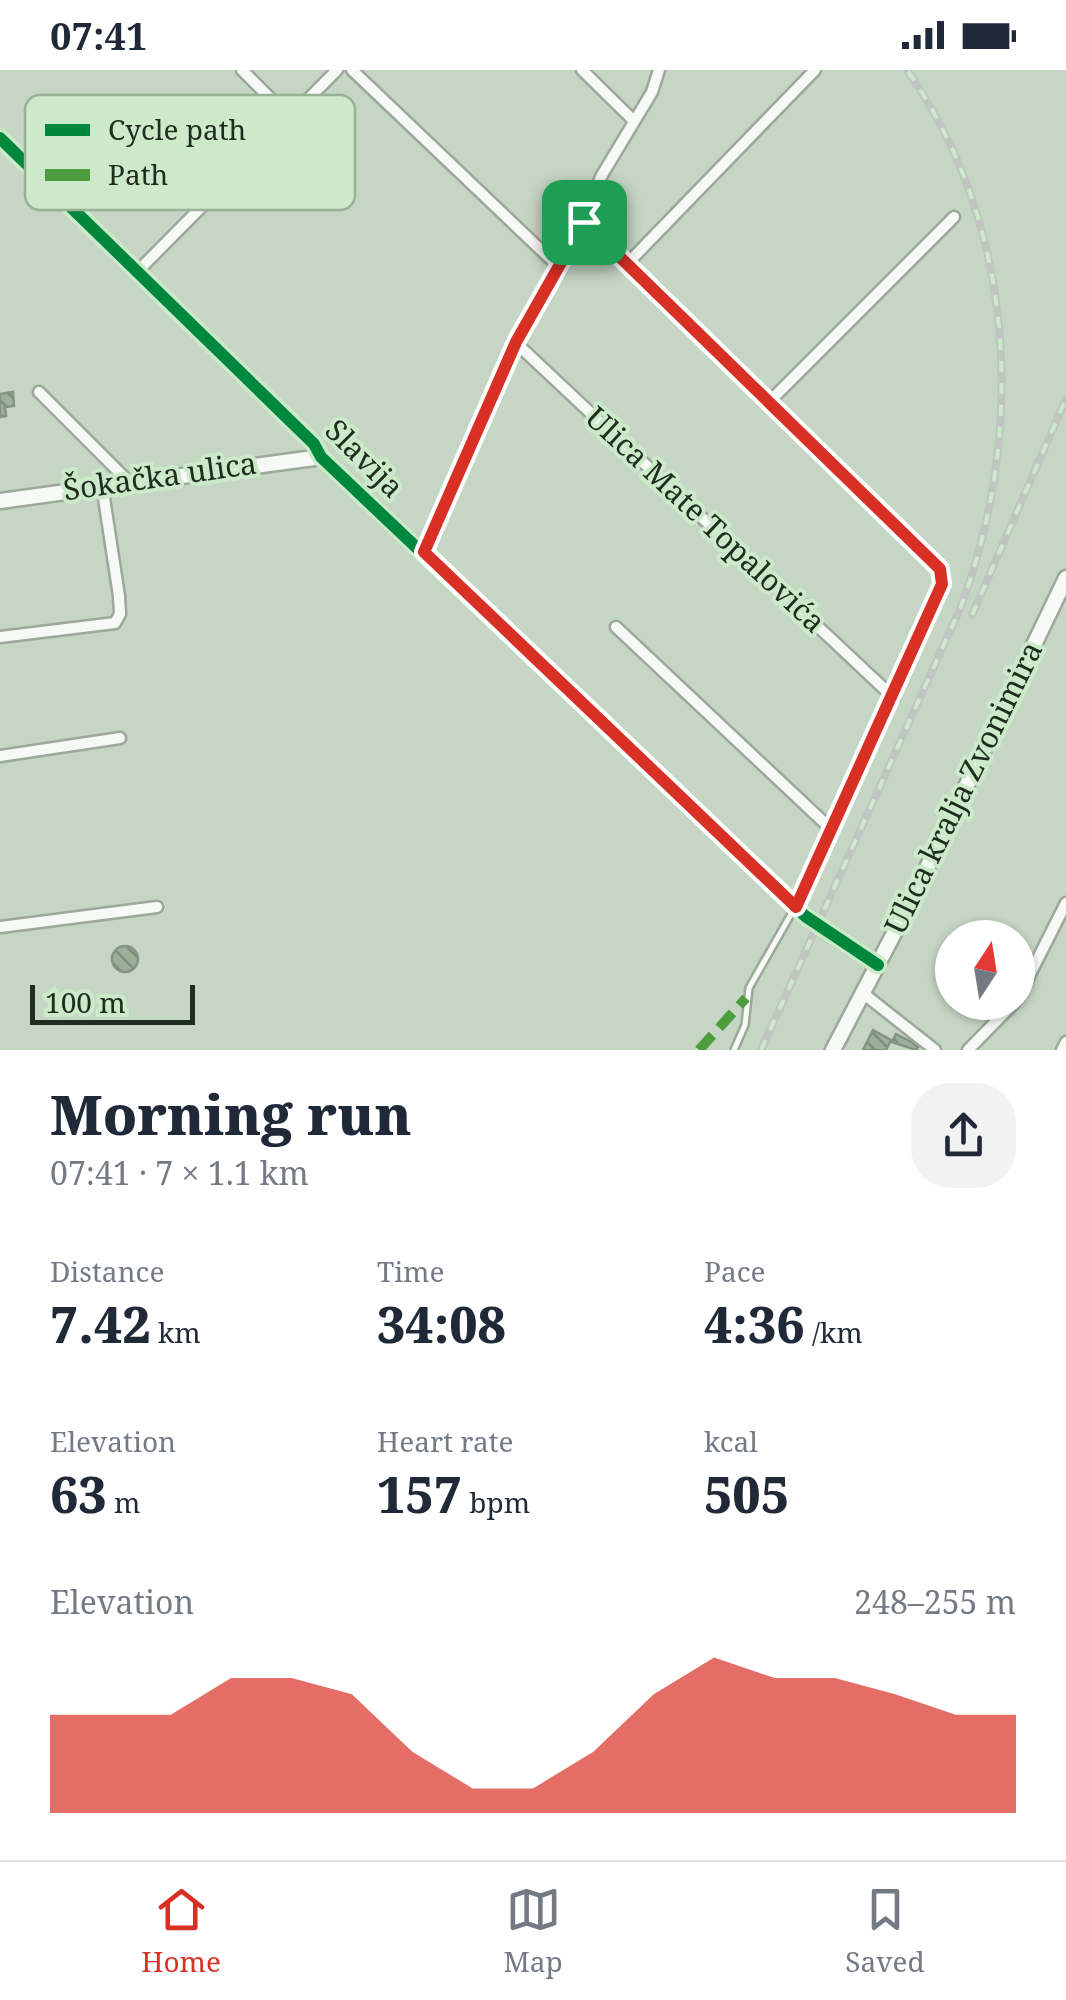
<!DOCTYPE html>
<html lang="en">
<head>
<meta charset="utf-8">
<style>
  :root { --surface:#fff; --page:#f2f2f3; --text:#1f2937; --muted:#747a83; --line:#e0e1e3; --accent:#d93025 }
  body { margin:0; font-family:"Noto Serif",serif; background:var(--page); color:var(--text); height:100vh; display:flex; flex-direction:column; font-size:38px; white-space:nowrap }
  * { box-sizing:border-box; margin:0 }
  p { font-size:32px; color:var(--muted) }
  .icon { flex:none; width:55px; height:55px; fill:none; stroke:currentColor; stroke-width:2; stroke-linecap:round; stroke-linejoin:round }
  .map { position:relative; height:980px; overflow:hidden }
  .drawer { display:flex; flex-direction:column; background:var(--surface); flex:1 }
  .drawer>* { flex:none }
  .needle { width:65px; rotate:12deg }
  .fabs { position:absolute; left:935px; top:850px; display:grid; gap:20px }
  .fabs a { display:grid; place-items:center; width:100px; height:100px; border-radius:50%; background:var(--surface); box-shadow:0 2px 8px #0004; font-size:50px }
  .scale { position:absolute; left:30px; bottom:25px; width:165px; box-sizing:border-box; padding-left:10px; border:5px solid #202c20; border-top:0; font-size:28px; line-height:35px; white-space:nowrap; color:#202c20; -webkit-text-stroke:8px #cceaca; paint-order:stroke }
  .pin { position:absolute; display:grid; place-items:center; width:85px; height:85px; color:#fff; margin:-42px; border-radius:20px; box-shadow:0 5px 15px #0006 }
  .round { display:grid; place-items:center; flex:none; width:105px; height:105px; border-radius:40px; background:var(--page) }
  .headline { display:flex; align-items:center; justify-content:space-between; height:170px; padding:0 50px }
  h1 { font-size:55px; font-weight:800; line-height:75px }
  .figures { display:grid; grid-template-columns:repeat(3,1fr); gap:15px; height:170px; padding:10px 50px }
  .figures div { display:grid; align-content:center }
  .figures b { font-size:50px; font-weight:800 }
  .figures small { font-size:28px; font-weight:400 }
  .figures p { font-size:28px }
  .chart { height:280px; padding:20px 50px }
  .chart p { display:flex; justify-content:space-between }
  .chart svg { width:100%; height:180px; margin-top:10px; fill:var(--accent); opacity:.7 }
  .status { display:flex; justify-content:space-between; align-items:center; height:70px; padding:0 50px; background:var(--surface); direction:ltr }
  .status svg { height:28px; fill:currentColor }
  .menu { display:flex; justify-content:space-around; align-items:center; height:140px; border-top:2px solid var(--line); background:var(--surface); font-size:28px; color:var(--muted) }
  .menu a { display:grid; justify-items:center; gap:5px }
  .menu .selected { color:var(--accent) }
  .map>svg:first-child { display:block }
  .building { fill:url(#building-back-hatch); stroke:#869285; stroke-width:2.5 }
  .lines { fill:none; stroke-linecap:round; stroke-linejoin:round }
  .lane-casing { stroke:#9ba89a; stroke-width:10 }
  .street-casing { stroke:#9ba89a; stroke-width:15 }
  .secondary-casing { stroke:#9ba89a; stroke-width:19 }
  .lane { stroke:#f6f9f6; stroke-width:5 }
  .street { stroke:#f6f9f6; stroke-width:10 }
  .secondary { stroke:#f6f9f6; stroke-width:14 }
  .rail-casing { stroke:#c1c5c1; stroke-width:8 }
  .rail { stroke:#cceaca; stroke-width:4; stroke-dasharray:11; stroke-linecap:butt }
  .quiet { stroke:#4d9d3f; stroke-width:10; stroke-dasharray:20 10; stroke-linecap:butt }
  .cycleway-casing { stroke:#cceaca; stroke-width:19 }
  .cycleway { stroke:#00873e; stroke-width:12 }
  .route-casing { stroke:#fff; stroke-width:20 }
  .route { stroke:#d93025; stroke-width:12 }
  .labels { text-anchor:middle; stroke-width:8; stroke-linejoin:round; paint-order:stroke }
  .street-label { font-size:30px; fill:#202c20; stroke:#cceaca }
  .key { fill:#cceaca; stroke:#98b197; stroke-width:2.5 }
  .key-label { font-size:28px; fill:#202c20 }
</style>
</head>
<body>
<div class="status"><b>07:41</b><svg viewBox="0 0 49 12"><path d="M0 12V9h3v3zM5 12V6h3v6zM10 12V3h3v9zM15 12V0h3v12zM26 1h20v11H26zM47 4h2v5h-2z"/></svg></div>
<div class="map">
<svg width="1066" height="980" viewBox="0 0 1066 980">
  <defs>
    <pattern id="building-back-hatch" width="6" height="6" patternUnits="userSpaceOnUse" patternTransform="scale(2.5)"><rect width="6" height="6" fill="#9ab099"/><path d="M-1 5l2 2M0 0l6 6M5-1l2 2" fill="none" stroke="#7d8f7c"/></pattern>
  </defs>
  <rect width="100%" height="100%" fill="#c5d6c4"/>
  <path class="building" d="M13,322L14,336L5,337L6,346L0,347V324Z
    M112 889a13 13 0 1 1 26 0a13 13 0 1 1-26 0Z
    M873,960L891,970L886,980H863Z
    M896,964L919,976L916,980L892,972Z"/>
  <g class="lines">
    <g class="lane-casing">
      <path id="lane" d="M734,980L745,955L749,918L794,839"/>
    </g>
    <g class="street-casing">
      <path id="street" d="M242,0L290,48
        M352,0L561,199
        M582,0L632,49
        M0,68L314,374L321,387
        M584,152L940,499L942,514L796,837
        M626,195L815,0
        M137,202L337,0
        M515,272L894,628
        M39,322L128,411
        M769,332L954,147
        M423,482L515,272L561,199L602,105L652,22L659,0
        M616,557L831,759
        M0,567L115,553L120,544L119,526L102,415
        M0,686L120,668
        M0,857L157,837
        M864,924L935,980
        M1018,928L1066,833
        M968,980L1015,932
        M1062,980L1066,972"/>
    </g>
    <g class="secondary-casing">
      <path id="secondary" d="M0,431L321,387L805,846L878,895
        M833,980L914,825L1066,508"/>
    </g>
    <use href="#lane" class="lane"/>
    <use href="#street" class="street"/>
    <use href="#secondary" class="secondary"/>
    <g class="rail-casing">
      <path id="rail" d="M972,545L1066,329
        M761,980L960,539C1026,364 1017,157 907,0"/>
    </g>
    <use href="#rail" class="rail"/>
    <path class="quiet" d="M699,980L746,928"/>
    <g class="cycleway-casing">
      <path id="cycleway" d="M0,68L314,374L321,387L805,846L878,895
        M584,152L940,499L942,514L796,837"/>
    </g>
    <use href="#cycleway" class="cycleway"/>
  </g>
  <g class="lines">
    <g class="route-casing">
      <path id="route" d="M584,152L940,499L942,514L796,837L424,482L516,272Z"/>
    </g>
    <use href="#route" class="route"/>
  </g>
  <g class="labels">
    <g class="street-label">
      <text transform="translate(364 389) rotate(45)" y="10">Slavija</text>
      <text transform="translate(160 407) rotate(-8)" y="10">Šokačka ulica</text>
      <text transform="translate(705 450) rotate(43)" y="10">Ulica Mate Topalovića</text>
      <text transform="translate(964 718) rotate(-64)" y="10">Ulica kralja Zvonimira</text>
    </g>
  </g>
  <rect x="25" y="25" width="330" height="115" rx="15" class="key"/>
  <rect x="45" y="54" width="45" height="12" fill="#00873e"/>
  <rect x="45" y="99" width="45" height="12" fill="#4d9d3f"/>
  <g class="key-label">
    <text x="108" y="70">Cycle path</text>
    <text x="108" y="115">Path</text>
  </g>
</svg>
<div class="fabs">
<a><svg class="needle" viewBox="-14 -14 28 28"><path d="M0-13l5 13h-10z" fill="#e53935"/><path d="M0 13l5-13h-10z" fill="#747a83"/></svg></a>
</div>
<div class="scale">100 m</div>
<div class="pin" style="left:584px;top:152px;background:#1e9e55"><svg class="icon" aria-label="arrive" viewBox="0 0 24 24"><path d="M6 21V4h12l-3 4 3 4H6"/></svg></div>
</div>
<section class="drawer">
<div class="headline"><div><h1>Morning run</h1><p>07:41 · 7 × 1.1 km</p></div><a class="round"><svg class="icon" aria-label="share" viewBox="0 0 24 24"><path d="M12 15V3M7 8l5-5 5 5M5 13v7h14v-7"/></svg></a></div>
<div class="figures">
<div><p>Distance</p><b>7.42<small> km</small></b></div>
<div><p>Time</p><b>34:08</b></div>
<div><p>Pace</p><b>4:36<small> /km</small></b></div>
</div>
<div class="figures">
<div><p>Elevation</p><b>63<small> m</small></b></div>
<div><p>Heart rate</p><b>157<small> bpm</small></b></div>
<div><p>kcal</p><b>505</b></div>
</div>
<div class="chart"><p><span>Elevation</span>248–255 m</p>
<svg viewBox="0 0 160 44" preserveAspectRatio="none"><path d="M0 44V20L10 20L20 20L30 11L40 11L50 15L60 29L70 38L80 38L90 29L100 15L110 6L120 11L130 11L140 15L150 20L160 20V44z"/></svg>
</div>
</section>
<nav class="menu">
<a class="selected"><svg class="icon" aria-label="home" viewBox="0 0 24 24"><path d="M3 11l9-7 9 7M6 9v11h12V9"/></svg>Home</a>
<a><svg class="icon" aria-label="map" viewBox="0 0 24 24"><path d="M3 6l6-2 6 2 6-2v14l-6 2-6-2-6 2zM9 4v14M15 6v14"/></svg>Map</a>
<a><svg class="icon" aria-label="saved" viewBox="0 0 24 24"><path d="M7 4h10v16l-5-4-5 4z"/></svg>Saved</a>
</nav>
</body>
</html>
